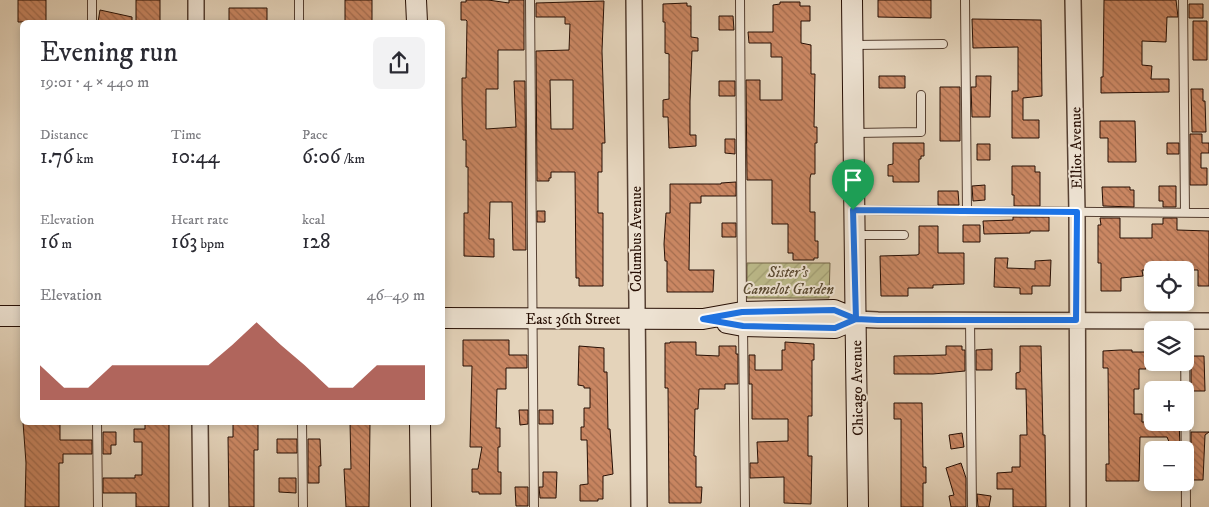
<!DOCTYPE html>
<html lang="en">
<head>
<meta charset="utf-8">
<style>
  :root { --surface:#fff; --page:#f2f2f3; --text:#2b2b33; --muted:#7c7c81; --accent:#8f2418 }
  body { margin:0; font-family:"IM FELL DW Pica",serif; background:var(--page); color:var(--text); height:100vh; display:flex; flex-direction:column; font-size:19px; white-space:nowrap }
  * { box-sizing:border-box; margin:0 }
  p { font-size:16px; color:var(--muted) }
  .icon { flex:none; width:28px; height:28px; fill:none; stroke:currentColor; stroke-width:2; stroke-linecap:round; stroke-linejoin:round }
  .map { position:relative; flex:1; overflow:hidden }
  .panel { position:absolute; left:20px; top:20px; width:425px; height:405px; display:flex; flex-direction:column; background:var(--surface); border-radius:8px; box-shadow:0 2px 8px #0003 }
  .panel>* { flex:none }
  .fabs { position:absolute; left:1144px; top:261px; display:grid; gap:10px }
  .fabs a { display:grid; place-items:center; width:50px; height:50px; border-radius:8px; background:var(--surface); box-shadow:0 2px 8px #0003; font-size:25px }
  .pin { position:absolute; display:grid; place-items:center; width:42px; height:42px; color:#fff; margin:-51px -21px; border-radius:50% 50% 50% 0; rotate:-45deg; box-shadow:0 0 5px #0007 }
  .pin .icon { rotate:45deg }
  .round { display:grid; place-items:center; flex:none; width:52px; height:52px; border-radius:8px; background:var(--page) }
  .head { display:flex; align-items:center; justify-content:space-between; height:85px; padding:0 20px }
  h1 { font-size:28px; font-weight:600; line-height:38px }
  .figures { display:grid; grid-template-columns:repeat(3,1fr); gap:8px; height:85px; padding:5px 20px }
  .figures div { display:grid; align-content:center }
  .figures b { font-size:21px; font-weight:600 }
  .figures small { font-size:14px; font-weight:400 }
  .figures p { font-size:14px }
  .chart { height:140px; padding:10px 20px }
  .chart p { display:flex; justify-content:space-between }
  .chart svg { width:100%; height:90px; margin-top:5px; fill:var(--accent); opacity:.7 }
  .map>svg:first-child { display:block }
  .garden { fill:url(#garden-furrows); stroke:#726447 }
  .building { fill:url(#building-back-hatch); stroke:#270f04; fill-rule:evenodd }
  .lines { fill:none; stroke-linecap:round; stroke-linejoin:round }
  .lane-casing { stroke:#564032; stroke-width:10 }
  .street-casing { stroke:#564032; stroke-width:18 }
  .secondary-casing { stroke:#270f04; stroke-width:22 }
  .lane { stroke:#ede2d2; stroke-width:8 }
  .street { stroke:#ede2d2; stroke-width:15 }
  .secondary { stroke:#ede2d2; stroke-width:20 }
  .route-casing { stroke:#fff; stroke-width:10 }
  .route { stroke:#1a73e8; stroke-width:6 }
  .labels { text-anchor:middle; stroke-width:4; stroke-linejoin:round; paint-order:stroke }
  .street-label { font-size:15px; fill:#270f04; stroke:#ede2d2 }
  .park-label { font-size:15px; font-style:italic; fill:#5b4b33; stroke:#ede2d2 }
</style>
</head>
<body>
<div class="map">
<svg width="1209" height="507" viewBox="0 0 1209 507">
  <defs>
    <pattern id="garden-furrows" width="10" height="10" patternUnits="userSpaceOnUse" patternTransform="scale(1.25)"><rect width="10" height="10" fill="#bcba8a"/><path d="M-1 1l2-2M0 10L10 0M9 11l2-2" fill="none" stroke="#a29f75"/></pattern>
    <pattern id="building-back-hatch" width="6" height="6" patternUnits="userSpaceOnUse" patternTransform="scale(1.25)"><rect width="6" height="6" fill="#ca8763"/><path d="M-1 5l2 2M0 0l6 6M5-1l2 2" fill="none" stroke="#a46d4f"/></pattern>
  </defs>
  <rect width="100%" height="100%" fill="#e4d3ba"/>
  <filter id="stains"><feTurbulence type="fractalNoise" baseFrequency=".004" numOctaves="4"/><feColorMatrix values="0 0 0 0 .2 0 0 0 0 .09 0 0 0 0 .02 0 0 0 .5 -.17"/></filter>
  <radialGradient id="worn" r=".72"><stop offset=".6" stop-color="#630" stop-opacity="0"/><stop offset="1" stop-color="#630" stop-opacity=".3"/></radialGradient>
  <path class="garden" d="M747,263H830L829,298H747Z"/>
  <path class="building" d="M18,0H46V22H18Z
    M136,0H160V22H136Z
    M345,0H372V22H345Z
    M466,0H488L509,3V0H524V50H498V89H486V129L516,127L514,81H525L526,250H513L512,202H490L489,239H494V257L464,256V213H468V167H466V140H463L462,102V78H466L467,21L466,20H461V2H466Z
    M878,0H931V18L878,17Z
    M1104,0H1176L1178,17H1167L1166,42L1142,41V65L1152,66L1151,79H1169V92L1101,93V77H1103Z
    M604,1L602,51L605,143H602V172H598V213H603V286H579V278H576L575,172H551V178H549V181H537L536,51L569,50L570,24H565V17H536V3ZM550,80H573V129H551Z
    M780,2H800V6H810V21H801V43L811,45V74H815L814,127H817V143H815V174H811L810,178V212H815V241H818V258H814V260H793V253H788V224H772V180H747L746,80H760V100H782V57H771V43H749L748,32H773V5L780,4Z
    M687,3V6H691V37L698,38V51H692L690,101V135H696V146L669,148L668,117H663V100L669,99V54L665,53V22H663V4Z
    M1189,4H1203V18H1189Z
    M229,8H267V22H229Z
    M100,10L132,17V22H98Z
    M719,16H733L734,30H719Z
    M972,19L1041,20L1042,96L1023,98V120H1039V138H1012V91H1018V47L973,48Z
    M1193,21H1207V60H1193Z
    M879,76H905V88H879Z
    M976,76H991L990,117H972L971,87H976Z
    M719,81H735V96H719Z
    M940,87H960V141H940Z
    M1191,89H1203V101H1205L1206,132H1192Z
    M1100,121H1135L1136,162H1108V138H1100Z
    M1190,134H1202V143H1209V153H1201V168H1207V185H1190Z
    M725,139H735V154L725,153Z
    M893,143H924V156H921V159H919V182H893V176H888V165L893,164Z
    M1167,143H1179V154H1167Z
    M977,144H990V160H977Z
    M1012,166H1035V172H1040V206H1014V195H1012Z
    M736,182V196H701V203H690L689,270H714L713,292H667V261H665L664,244L666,213H670V184H721V183Z
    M985,185V200L973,201L972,186Z
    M1159,186H1176V207H1163V201H1159Z
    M1102,187H1130V190H1134V207L1103,206Z
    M938,191H958L959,205H938Z
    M537,211H545V222H537Z
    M1013,217H1049V231H1030V233L984,234L983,221L1013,220Z
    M1100,218H1120V238H1152V224H1163V218H1177V230L1209,231V286H1198V270H1142L1143,276L1121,278V291H1101V263H1098V225H1101Z
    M722,223H736V237H722Z
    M963,225H980V242H963Z
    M919,226H938V253H964V284L933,285V288H908V296H881L880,256L917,255L919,254Z
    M995,258H1008L1007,268L1035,269V261L1051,260L1050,286H1032V294H1020V288L994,287Z
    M463,340H509V355H527V368H506V389H497L496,428H500V447H498V472H501V494H479V492H472V469H478L482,447H470L472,366H463Z
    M670,342H696V355L719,356V346H736V354H738V384H725V389H699L698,409H695L694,456H696V487H702L701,503H669L668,388H665V343H670Z
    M785,342L814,344V360H812V416H808V456H812L811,504L784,503V477L750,478V463H758L757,442L788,441V419H752V384H749V355H755V370H782V350H785Z
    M579,346L604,348V372H607L608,429H610L613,474L603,476V499H598V501H580V485L588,484L587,440H581V427H584V408H590V388H584V386L578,385Z
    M946,346H962V350H965V371L933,374H894V356L946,355Z
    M1020,346H1041L1043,435H1045L1046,507H1013V489H997V473L1012,472V467H1020V435H1027L1026,389H1016V373L1020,372Z
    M992,349V370H976V350Z
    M1120,350H1132V352H1146V369H1139V389H1134V414H1142V422H1179L1180,446L1172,449L1167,437H1140L1139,481H1106V464H1109L1108,368H1103V351Z
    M1191,356H1204L1205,391H1191Z
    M894,403H922L923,467H926V483H923V507H901V419H894Z
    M519,410H528V424L520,425Z
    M539,410H553V424H539Z
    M23,422H60V440H92V454H63V463H59V507H25L26,463Z
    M145,422L169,423V507H136V493H103V478H135V475H142V442H134V429H145Z
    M233,422H258V450H254V507H229L228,437H233Z
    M350,422H370L369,507H346L344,469H351Z
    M103,432H116V445H111V454H103Z
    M1191,432H1209L1205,435L1203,480H1191Z
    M962,433L964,447L951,449L949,435Z
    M277,439H297V453H277Z
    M308,439H320L321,466H319V483H308Z
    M961,463L966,478V507H951L949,496L954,495L946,468Z
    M543,472H557L556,498H540L539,487H543Z
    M279,478H296V493L279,492Z
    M515,487H528V506H516Z
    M977,494L991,496L989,507H978Z"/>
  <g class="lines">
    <g class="lane-casing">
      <path id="lane" d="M92,0V22
        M299,0V22
        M530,0L534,507
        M740,0L742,310
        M965,0L967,210
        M1183,0L1185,213
        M854,45L943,44
        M855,133L921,132V95
        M855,210L1209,213
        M856,235H904
        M970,320L972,507
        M1185,321L1186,507
        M743,327L745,507
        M97,422L98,507
        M302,422L303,507"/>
    </g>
    <g class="street-casing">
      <path id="street" d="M196,0V22
        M634,0L639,507
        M1073,0L1077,212L1078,507
        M856,319L878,320L1209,321
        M200,422L201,507"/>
    </g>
    <g class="secondary-casing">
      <path id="secondary" d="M416,0L417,22
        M852,0C853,169 856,338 858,507
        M0,316H22
        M442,318L703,319L742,312L834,310L856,319
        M727,323L743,326L835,328L856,319
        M420,422L421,507"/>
    </g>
    <use href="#lane" class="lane"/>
    <use href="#street" class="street"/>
    <use href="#secondary" class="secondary"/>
  </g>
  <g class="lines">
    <g class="route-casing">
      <path id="route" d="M853,210L856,319L834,310L742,312L703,319L743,326L835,328L856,319L878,320H1076L1077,212L853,210"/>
    </g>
    <use href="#route" class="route"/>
  </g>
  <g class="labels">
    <g class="street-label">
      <text transform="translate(1076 148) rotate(-91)" y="5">Elliot Avenue</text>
      <text transform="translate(636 239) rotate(-90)" y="5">Columbus Avenue</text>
      <text x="573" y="324">East 36th Street</text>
      <text transform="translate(857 388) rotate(-91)" y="5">Chicago Avenue</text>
    </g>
    <g class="park-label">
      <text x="788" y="277">Sister's<tspan x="788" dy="17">Camelot Garden</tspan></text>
    </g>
  </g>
  <rect width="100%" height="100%" filter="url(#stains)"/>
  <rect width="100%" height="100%" fill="url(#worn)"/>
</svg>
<div class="fabs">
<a><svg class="icon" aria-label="locate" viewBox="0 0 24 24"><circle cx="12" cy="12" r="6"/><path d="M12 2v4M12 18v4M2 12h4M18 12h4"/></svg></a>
<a><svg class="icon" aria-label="layers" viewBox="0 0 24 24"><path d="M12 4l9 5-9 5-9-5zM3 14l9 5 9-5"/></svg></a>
<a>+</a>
<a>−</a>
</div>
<div class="pin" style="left:853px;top:210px;background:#1e9e55"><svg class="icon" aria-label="arrive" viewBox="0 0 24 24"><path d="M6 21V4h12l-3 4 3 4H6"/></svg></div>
<section class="panel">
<div class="head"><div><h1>Evening run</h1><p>19:01 · 4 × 440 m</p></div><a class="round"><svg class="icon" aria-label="share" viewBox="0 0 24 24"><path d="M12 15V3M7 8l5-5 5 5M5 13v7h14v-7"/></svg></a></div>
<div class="figures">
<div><p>Distance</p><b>1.76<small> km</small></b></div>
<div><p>Time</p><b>10:44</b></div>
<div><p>Pace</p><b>6:06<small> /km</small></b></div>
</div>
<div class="figures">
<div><p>Elevation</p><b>16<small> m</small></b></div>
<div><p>Heart rate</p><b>163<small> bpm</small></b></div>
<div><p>kcal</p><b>128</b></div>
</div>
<div class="chart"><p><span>Elevation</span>46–49 m</p>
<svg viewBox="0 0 160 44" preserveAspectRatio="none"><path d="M0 44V27L10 38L20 38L30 27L40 27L50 27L60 27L70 27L80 17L90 6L100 17L110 27L120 38L130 38L140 27L150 27L160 27V44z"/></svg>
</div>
</section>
</div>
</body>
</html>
